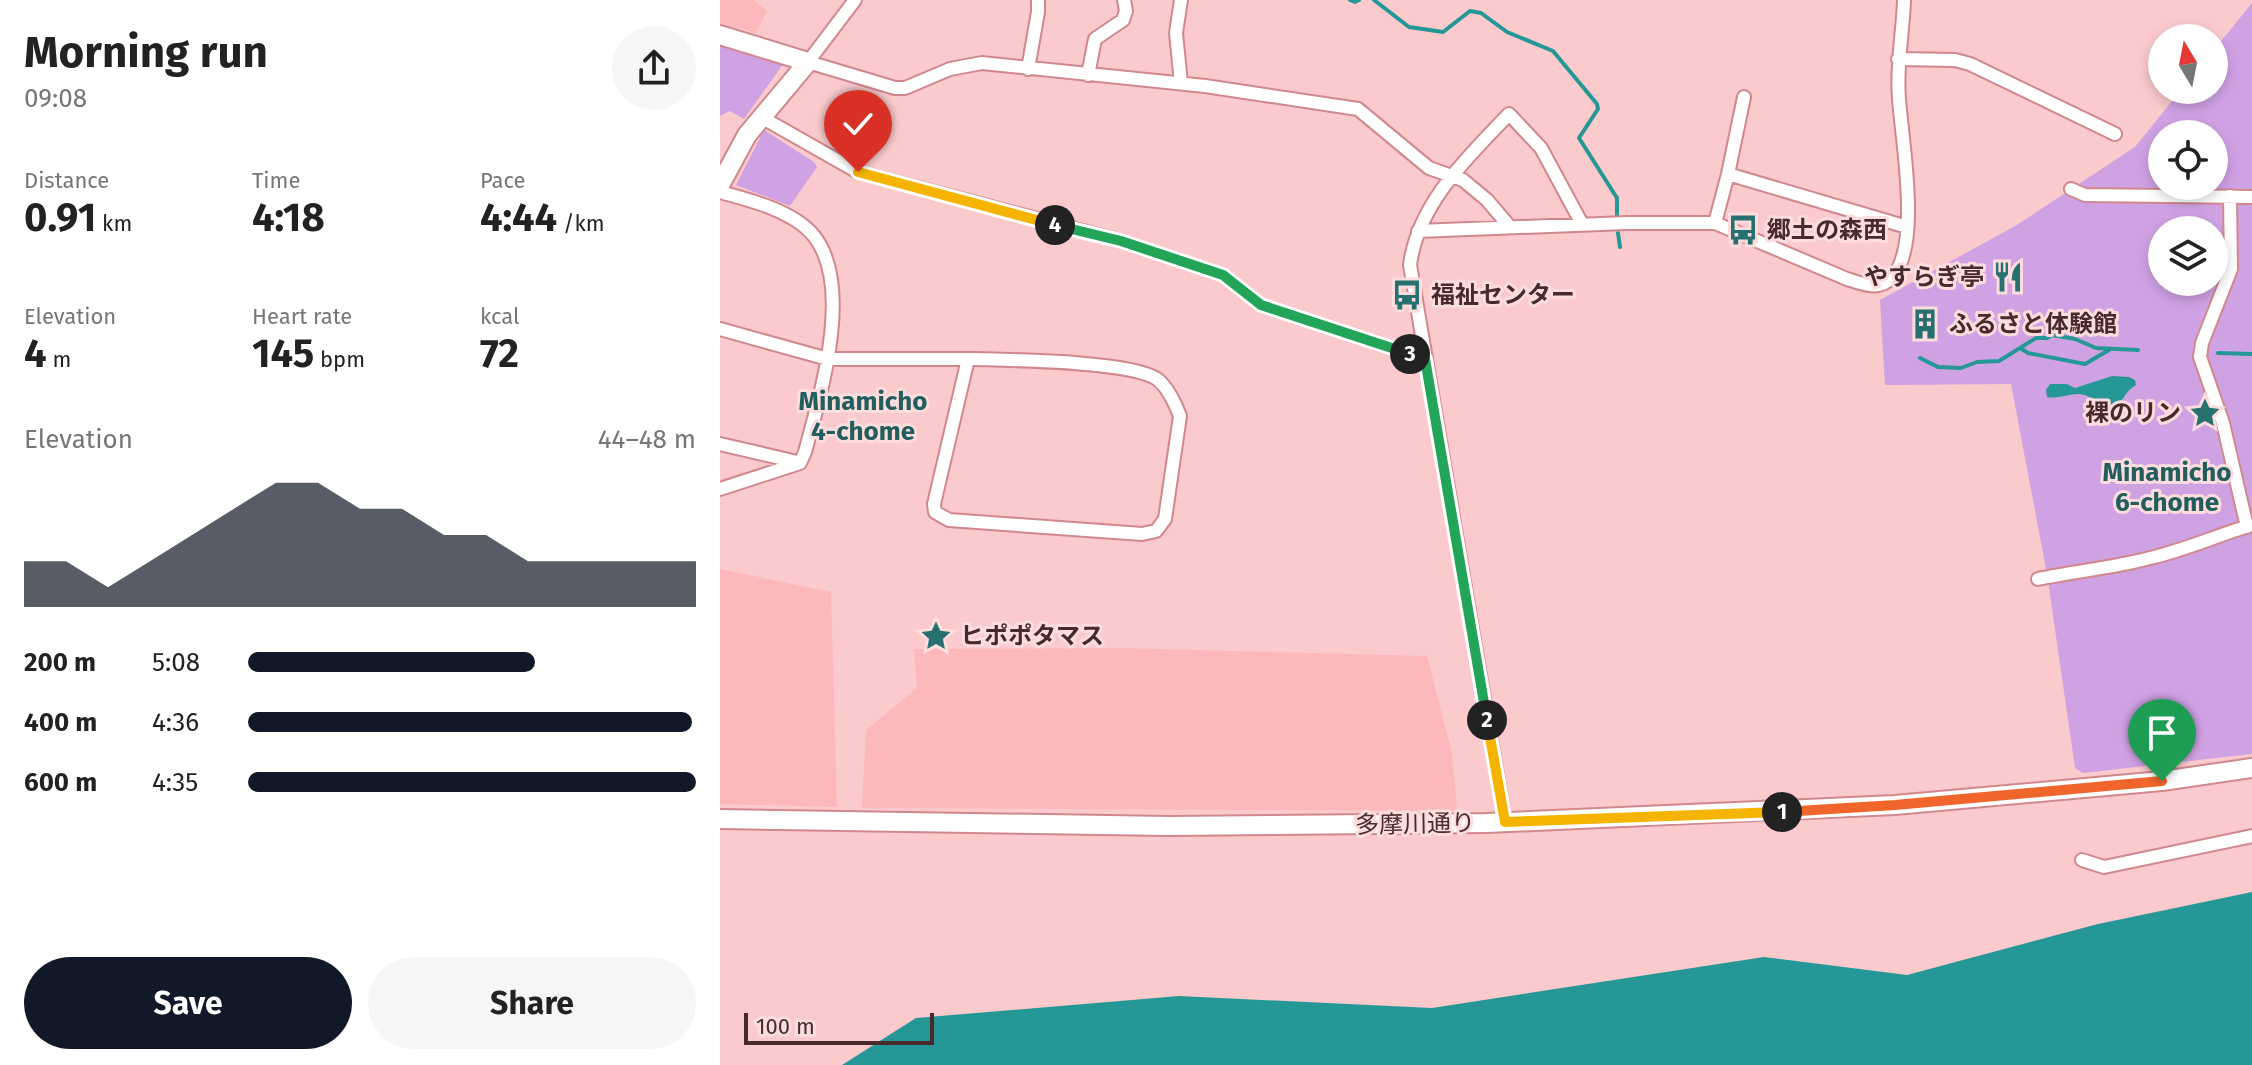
<!DOCTYPE html>
<html lang="en">
<head>
<meta charset="utf-8">
<style>
  :root { --surface:#fff; --page:#f6f6f6; --text:#222; --muted:#767676; --accent:#111827 }
  body { margin:0; font-family:"Fira Sans","Noto Sans JP",sans-serif; background:var(--page); color:var(--text); height:100vh; display:flex; flex-direction:column; font-size:30px; white-space:nowrap }
  * { box-sizing:border-box; margin:0 }
  p { font-size:26px; color:var(--muted) }
  .icon { flex:none; width:44px; height:44px; fill:none; stroke:currentColor; stroke-width:2; stroke-linecap:round; stroke-linejoin:round }
  .map { position:relative; flex:1; overflow:hidden }
  .panel { display:flex; flex-direction:column; background:var(--surface); width:720px }
  .panel>* { flex:none }
  .needle { width:52px; rotate:350deg }
  .controls { position:absolute; left:1428px; top:24px; display:grid; gap:16px }
  .controls a { display:grid; place-items:center; width:80px; height:80px; border-radius:50%; background:var(--surface); box-shadow:0 4px 12px #0003; font-size:40px }
  .scale { position:absolute; left:24px; bottom:20px; width:190px; box-sizing:border-box; padding-left:8px; border:4px solid #482a2d; border-top:0; font-size:22px; line-height:28px; white-space:nowrap; color:#482a2d; -webkit-text-stroke:6px #fddcdd; paint-order:stroke }
  .pin { position:absolute; display:grid; place-items:center; width:68px; height:68px; color:#fff; margin:-82px -34px; border-radius:50% 50% 50% 0; rotate:-45deg; box-shadow:0 0 8px #0007 }
  .pin .icon { rotate:45deg }
  .km { position:absolute; width:40px; height:40px; margin:-20px; border-radius:50%; background:#222; color:#fff; font-size:22px; line-height:40px; text-align:center }
  .round { display:grid; place-items:center; flex:none; width:84px; height:84px; border-radius:42px; background:var(--page) }
  .overview { display:flex; align-items:center; justify-content:space-between; height:136px; padding:0 24px }
  h1 { font-size:44px; font-weight:700; line-height:60px }
  .figures { display:grid; grid-template-columns:repeat(3,1fr); gap:12px; height:136px; padding:8px 24px }
  .figures div { display:grid; align-content:center }
  .figures b { font-size:40px; font-weight:700 }
  .figures small { font-size:22px; font-weight:400 }
  .figures p { font-size:22px }
  .chart { height:224px; padding:16px 24px }
  .chart p { display:flex; justify-content:space-between }
  .chart svg { width:100%; height:144px; margin-top:8px; fill:var(--accent); opacity:.7 }
  .action { display:flex; gap:16px; margin-top:auto; padding:16px 24px }
  .action a { flex:1; height:92px; border-radius:48px; background:var(--accent); color:#fff; font-size:32px; font-weight:700; line-height:92px; text-align:center }
  .action a+a { background:var(--page); color:var(--text) }
  ul { padding:0 24px; list-style:none; font-size:26px }
  li { display:grid; grid-template-columns:128px 96px 1fr; align-items:center; height:60px }
  li i { height:20px; border-radius:10px; background:var(--accent) }
  main { display:flex; flex:1; min-height:0 }
  .map>svg:first-child { display:block }
  .built { fill:#fdb8bc }
  .green { fill:#cfa2e4; fill-rule:evenodd }
  .water { fill:#269797 }
  .lines { fill:none; stroke-linecap:round; stroke-linejoin:round }
  .stream { stroke:#269797; stroke-width:4 }
  .street-casing { stroke:#d1888d; stroke-width:16 }
  .secondary-casing { stroke:#d1888d; stroke-width:22 }
  .street { stroke:#fff; stroke-width:12 }
  .secondary { stroke:#fff; stroke-width:18 }
  .split-1-casing { stroke:#fff; stroke-width:16 }
  .split-2-casing { stroke:#fff; stroke-width:16 }
  .split-3-casing { stroke:#fff; stroke-width:16 }
  .split-4-casing { stroke:#fff; stroke-width:16 }
  .split-5-casing { stroke:#fff; stroke-width:16 }
  .split-1 { stroke:#f0652b; stroke-width:10 }
  .split-2 { stroke:#f5b400; stroke-width:10 }
  .split-3 { stroke:#22a559; stroke-width:10 }
  .split-4 { stroke:#22a559; stroke-width:10 }
  .split-5 { stroke:#f5b400; stroke-width:10 }
  .labels { text-anchor:middle; stroke-width:6; stroke-linejoin:round; paint-order:stroke }
  .poi-label { font-size:24px; font-weight:bold; fill:#482a2d; stroke:#fddcdd; text-anchor:start }
  .street-label { font-size:24px; fill:#482a2d; stroke:#fddcdd }
  .neighbourhood-label { font-size:26px; font-weight:bold; fill:#235e5e; stroke:#fddcdd }
</style>
</head>
<body>
<main>
<section class="panel">
<div class="overview"><div><h1>Morning run</h1><p>09:08</p></div><a class="round"><svg class="icon" aria-label="share" viewBox="0 0 24 24"><path d="M12 15V3M7 8l5-5 5 5M5 13v7h14v-7"/></svg></a></div>
<div class="figures">
<div><p>Distance</p><b>0.91<small> km</small></b></div>
<div><p>Time</p><b>4:18</b></div>
<div><p>Pace</p><b>4:44<small> /km</small></b></div>
</div>
<div class="figures">
<div><p>Elevation</p><b>4<small> m</small></b></div>
<div><p>Heart rate</p><b>145<small> bpm</small></b></div>
<div><p>kcal</p><b>72</b></div>
</div>
<div class="chart"><p><span>Elevation</span>44–48 m</p>
<svg viewBox="0 0 160 44" preserveAspectRatio="none"><path d="M0 44V30L10 30L20 38L30 30L40 22L50 14L60 6L70 6L80 14L90 14L100 22L110 22L120 30L130 30L140 30L150 30L160 30V44z"/></svg>
</div>
<ul>
<li><b>200 m</b>5:08<i style="width:64%"></i></li>
<li><b>400 m</b>4:36<i style="width:99%"></i></li>
<li><b>600 m</b>4:35<i style="width:100%"></i></li>
</ul>
<div class="action"><a>Save</a><a>Share</a></div>
</section>
<div class="map">
<svg width="1532" height="1065" viewBox="0 0 1532 1065">
  <rect width="100%" height="100%" fill="#facacd"/>
  <path class="built" d="M0,0H34L47,11L36,33L0,23Z
    M0,569L111,592L117,807L0,804Z
    M398,648L707,656L732,753L737,811L142,808L146,730L197,688L194,649Z"/>
  <path class="green" d="M1532,3V754L1363,773L1355,768L1327,574L1291,384L1165,385L1160,300L1297,225L1415,147L1461,90H1494V50ZM1442,134H1494V186H1442ZM1442,230H1494V282H1442Z
    M0,33L64,63L24,119L10,111L0,116Z
    M44,130L94,162L97,167L70,206L16,185Z"/>
  <path class="water" d="M1392,376L1409,377L1415,380L1416,385C1396,396 1401,425 1374,409L1371,398C1357,388 1342,400 1327,397L1326,390L1330,384H1347L1355,388Z
    M1532,892V1065H122L196,1018L459,996L712,1008L1044,957L1187,975L1378,924Z"/>
  <g class="lines">
    <path class="stream" d="M630,0L635,2L639,0
      M654,0L689,27L723,32L750,11L761,13L787,32L833,51L877,104L878,109L859,138L897,198V215
      M898,233L900,247
      M1300,348L1308,353L1365,364L1389,350
      M1498,353L1532,354
      M1200,358L1218,367L1241,368L1257,362L1279,361L1316,338H1327L1332,335L1355,339L1376,348L1418,350"/>
    <g class="street-casing">
      <path id="street" d="M135,0L88,62L175,88H185L230,69L262,63L485,86L638,109L709,168L743,180L767,200L790,227
        M461,0L456,33L461,83
        M1178,59L1235,60L1250,64L1395,134
        M308,69L318,12V0
        M368,75L375,39L403,20L406,11L404,0
        M41,117L138,172L401,241L503,275L541,305L705,359
        M1008,174L1187,227
        M1351,189L1365,195L1532,197
        M0,192C30,200 74,211 94,236C134,287 100,396 85,452L80,463L0,489
        M1510,196L1511,269L1482,343L1480,357L1503,423L1527,527
        M995,223L1008,174L1024,97
        M698,231L907,223H995L1127,279C1143,284 1160,292 1173,276C1201,244 1182,141 1179,99C1176,66 1183,33 1184,0
        M0,329L108,359H255C290,360 411,361 437,379C447,386 456,405 460,416L445,519L436,531L422,534L229,520L215,512L214,504L248,359
        M0,444L77,462
        M1318,579C1356,571 1393,568 1430,558C1465,550 1498,535 1532,525
        M785,822L690,265C698,203 748,157 789,114L821,148L862,224
        M1362,860L1384,867L1532,836"/>
    </g>
    <g class="secondary-casing">
      <path id="secondary" d="M0,35L88,62L27,135L0,185
        M0,819L448,826L767,823L1175,805L1442,781L1532,768"/>
    </g>
    <use href="#street" class="street"/>
    <use href="#secondary" class="secondary"/>
  </g>
  <g class="lines">
    <g class="split-1-casing">
      <path id="split-1" d="M1062,812L1175,805L1442,781"/>
    </g>
    <g class="split-2-casing">
      <path id="split-2" d="M767,720L785,822L1062,812"/>
    </g>
    <g class="split-3-casing">
      <path id="split-3" d="M690,354L705,359L767,720"/>
    </g>
    <g class="split-4-casing">
      <path id="split-4" d="M335,225L401,241L503,275L541,305L690,354"/>
    </g>
    <g class="split-5-casing">
      <path id="split-5" d="M138,172L335,225"/>
    </g>
    <use href="#split-1" class="split-1"/>
    <use href="#split-2" class="split-2"/>
    <use href="#split-3" class="split-3"/>
    <use href="#split-4" class="split-4"/>
    <use href="#split-5" class="split-5"/>
  </g>
  <defs>
    <g id="bus-bare" transform="scale(2.4)"><path d="M-5-6H5V4H4V6H2V4H-2V6H-4V4H-5ZM-3.5-4V0h7V-4ZM-3.5 1.2v1.5H-2V1.2ZM2 1.2v1.5H3.5V1.2Z" fill="#267170" stroke="#fddcdd" stroke-width="2.5" paint-order="stroke"/></g>
    <g id="restaurant-bare" transform="scale(2.4)"><path d="M-5-6h1v4h1v-4h1v4h1v-4h1v5L-1.5 .5V6h-2V.5L-5-1ZM5-6V6H3V1.5H1.5Q1.5-4 5-6Z" fill="#267170" stroke="#fddcdd" stroke-width="2.5" paint-order="stroke"/></g>
    <g id="building-bare" transform="scale(2.4)"><path d="M-4-6H4V6H1V3H-1V6H-4ZM-2.5-4.3h1.7v1.8h-1.7ZM.8-4.3h1.7v1.8H.8ZM-2.5-1h1.7V.8h-1.7ZM.8-1h1.7V.8H.8Z" fill="#267170" stroke="#fddcdd" stroke-width="2.5" paint-order="stroke"/></g>
    <g id="sight-bare" transform="scale(2.4)"><path d="M0-6L1.8-2.2L6-1.7L2.9 1.2L3.7 5.4L0 3.3L-3.7 5.4L-2.9 1.2L-6-1.7L-1.8-2.2Z" fill="#267170" stroke="#fddcdd" stroke-width="2.5" paint-order="stroke"/></g>
  </defs>
  <g fill-rule="evenodd">
    <use href="#bus-bare" x="1023" y="230"/>
    <use href="#restaurant-bare" x="1288" y="277"/>
    <use href="#bus-bare" x="687" y="295"/>
    <use href="#building-bare" x="1205" y="324"/>
    <use href="#sight-bare" x="1485" y="413"/>
    <use href="#sight-bare" x="216" y="636"/>
  </g>
  <g class="labels">
    <g class="poi-label">
      <text x="1047" y="238">郷土の森西</text>
      <text x="1264" y="285" text-anchor="end">やすらぎ亭</text>
      <text x="711" y="303">福祉センター</text>
      <text x="1229" y="332">ふるさと体験館</text>
      <text x="1461" y="421" text-anchor="end">裸のリン</text>
      <text x="240" y="644">ヒポポタマス</text>
    </g>
    <g class="street-label">
      <text transform="translate(695 824) rotate(-1)" y="8">多摩川通り</text>
    </g>
    <g class="neighbourhood-label">
      <text x="143" y="410">Minamicho<tspan x="143" dy="30">4-chome</tspan></text>
      <text x="1447" y="481">Minamicho<tspan x="1447" dy="30">6-chome</tspan></text>
    </g>
  </g>
</svg>
<div class="controls">
<a><svg class="needle" viewBox="-14 -14 28 28"><path d="M0-13l5 13h-10z" fill="#e53935"/><path d="M0 13l5-13h-10z" fill="#767676"/></svg></a>
<a><svg class="icon" aria-label="locate" viewBox="0 0 24 24"><circle cx="12" cy="12" r="6"/><path d="M12 2v4M12 18v4M2 12h4M18 12h4"/></svg></a>
<a><svg class="icon" aria-label="layers" viewBox="0 0 24 24"><path d="M12 4l9 5-9 5-9-5zM3 14l9 5 9-5"/></svg></a>
</div>
<div class="scale">100 m</div>
<div class="pin" style="left:1442px;top:781px;background:#1e9e55"><svg class="icon" aria-label="arrive" viewBox="0 0 24 24"><path d="M6 21V4h12l-3 4 3 4H6"/></svg></div>
<div class="pin" style="left:138px;top:172px;background:#d93025"><svg class="icon" aria-label="check" viewBox="0 0 24 24"><path d="M5 12l5 5 9-10"/></svg></div>
<b class="km" style="left:1062px;top:812px">1</b>
<b class="km" style="left:767px;top:720px">2</b>
<b class="km" style="left:690px;top:354px">3</b>
<b class="km" style="left:335px;top:225px">4</b>
</div>
</main>
</body>
</html>
